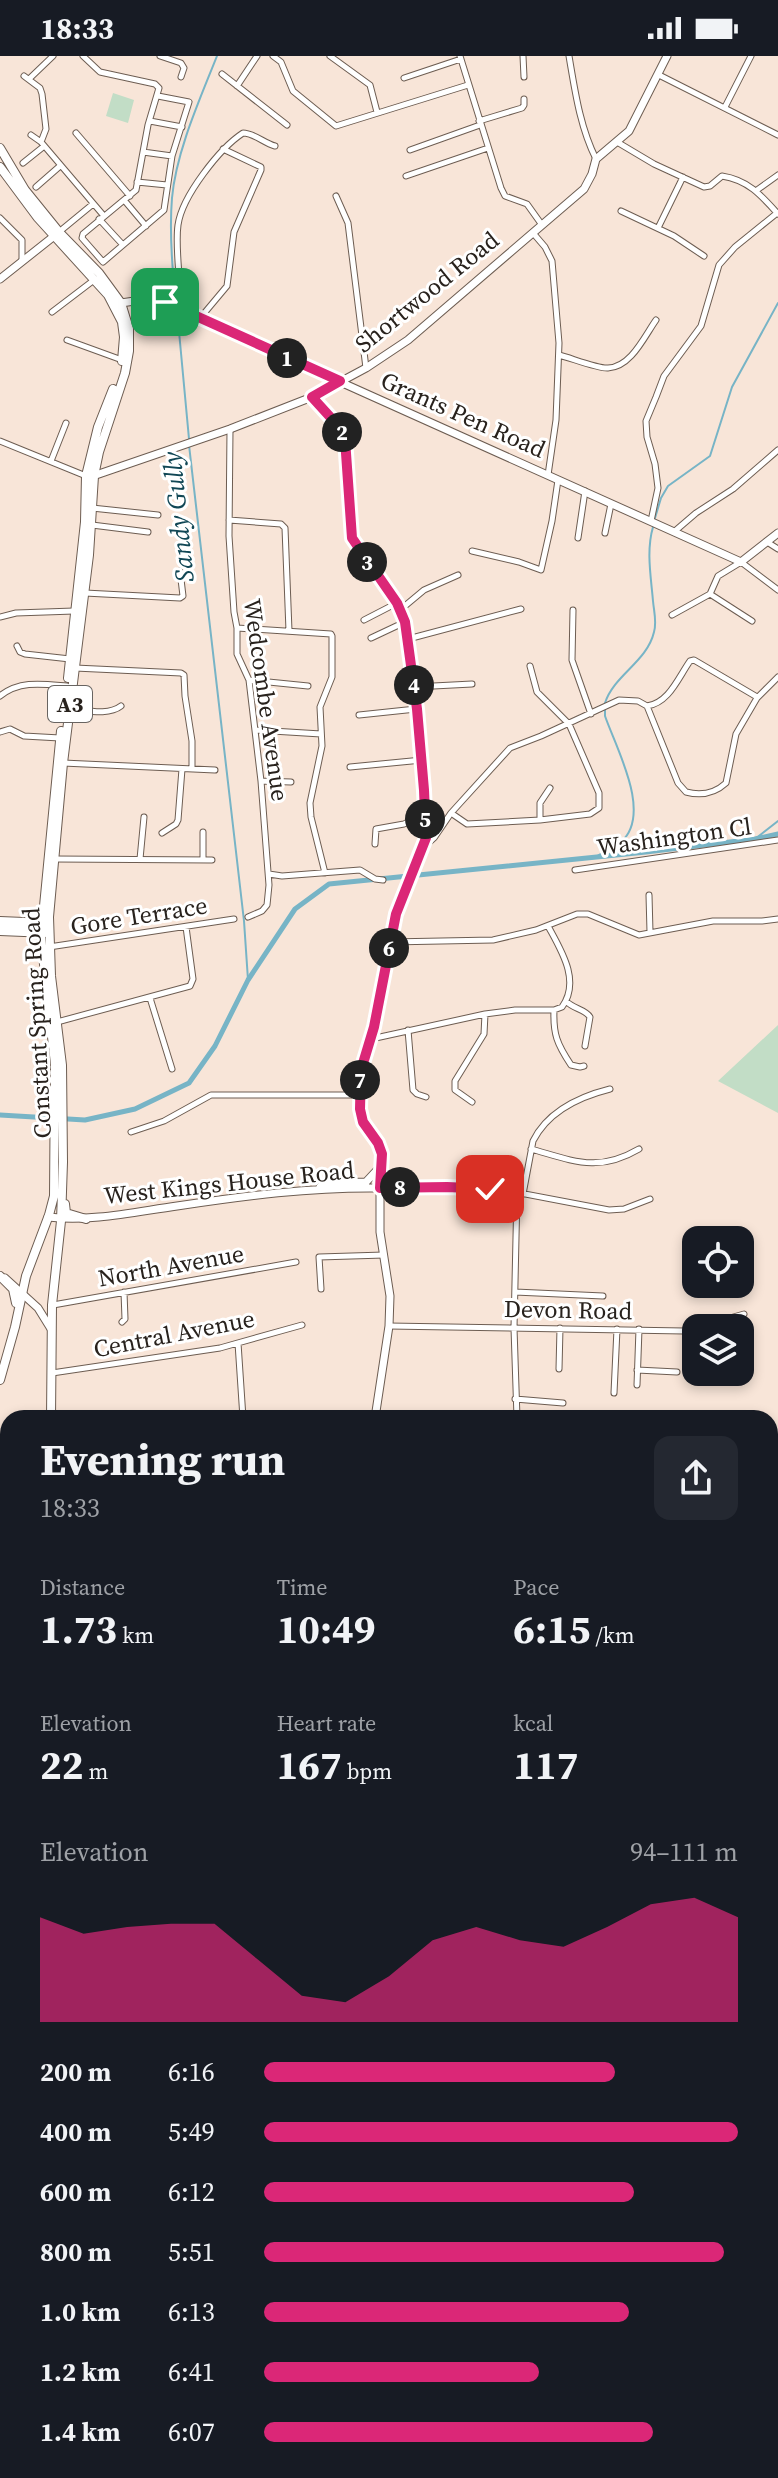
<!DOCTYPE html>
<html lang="en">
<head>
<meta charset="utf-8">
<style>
  :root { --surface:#171b24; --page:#242831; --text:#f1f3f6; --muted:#9ea1a6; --accent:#db2777 }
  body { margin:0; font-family:"Source Serif 4",serif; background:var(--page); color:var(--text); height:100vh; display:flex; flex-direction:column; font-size:30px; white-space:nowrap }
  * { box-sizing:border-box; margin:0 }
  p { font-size:26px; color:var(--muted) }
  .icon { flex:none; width:44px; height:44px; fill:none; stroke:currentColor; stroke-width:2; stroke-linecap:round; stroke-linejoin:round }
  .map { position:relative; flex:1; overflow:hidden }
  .details { position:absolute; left:0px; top:1354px; width:778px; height:1068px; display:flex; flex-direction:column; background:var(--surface); border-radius:24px 24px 0 0; box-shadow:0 4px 12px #0003 }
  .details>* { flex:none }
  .buttons { position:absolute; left:682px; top:1170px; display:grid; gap:16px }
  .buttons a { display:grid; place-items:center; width:72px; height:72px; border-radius:16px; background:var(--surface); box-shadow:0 4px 12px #0003; font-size:40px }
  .pin { position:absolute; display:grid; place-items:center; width:68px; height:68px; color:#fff; margin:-34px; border-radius:16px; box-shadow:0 4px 12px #0006 }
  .km { position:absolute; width:40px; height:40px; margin:-20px; border-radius:50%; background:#222; color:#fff; font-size:22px; line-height:40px; text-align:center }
  .round { display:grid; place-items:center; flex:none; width:84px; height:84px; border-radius:16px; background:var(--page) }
  .summary { display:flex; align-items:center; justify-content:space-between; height:136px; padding:0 40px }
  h1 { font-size:44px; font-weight:700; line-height:60px }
  .metrics { display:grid; grid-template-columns:repeat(3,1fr); gap:12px; height:136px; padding:8px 40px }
  .metrics div { display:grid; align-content:center }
  .metrics b { font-size:40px; font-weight:700 }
  .metrics small { font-size:22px; font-weight:400 }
  .metrics p { font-size:22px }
  .chart { height:224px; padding:16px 40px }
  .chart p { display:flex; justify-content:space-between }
  .chart svg { width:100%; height:144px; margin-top:8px; fill:var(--accent); opacity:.7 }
  ul { padding:0 40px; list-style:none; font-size:26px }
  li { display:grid; grid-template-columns:128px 96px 1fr; align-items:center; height:60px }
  li i { height:20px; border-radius:10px; background:var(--accent) }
  .status { display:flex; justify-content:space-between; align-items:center; height:56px; padding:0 40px; background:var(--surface); direction:ltr }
  .status svg { height:22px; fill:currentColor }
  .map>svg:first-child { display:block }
  .green { fill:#c2ddc6 }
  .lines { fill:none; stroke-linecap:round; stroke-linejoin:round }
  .stream { stroke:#77b4c6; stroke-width:2 }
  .canal { stroke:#77b4c6; stroke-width:5 }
  .street-casing { stroke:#6d5d52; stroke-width:7 }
  .secondary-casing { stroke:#6d5d52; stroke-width:9 }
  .primary-casing { stroke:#6d5d52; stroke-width:10 }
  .highway-casing { stroke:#6d5d52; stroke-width:12 }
  .street { stroke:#fff; stroke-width:5 }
  .secondary { stroke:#fff; stroke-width:7 }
  .primary { stroke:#fff; stroke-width:8 }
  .highway { stroke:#fff; stroke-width:10 }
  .route-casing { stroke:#fff; stroke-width:16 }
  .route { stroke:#db2777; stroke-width:10 }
  .labels { text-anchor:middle; stroke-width:6; stroke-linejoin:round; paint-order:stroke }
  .shield { fill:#fff; stroke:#686461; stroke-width:2 }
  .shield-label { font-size:22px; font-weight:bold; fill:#28221d }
  .street-label { font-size:24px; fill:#28221d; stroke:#fff }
  .water-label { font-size:26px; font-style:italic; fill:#114755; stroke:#fff }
</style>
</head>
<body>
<div class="status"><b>18:33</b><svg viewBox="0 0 49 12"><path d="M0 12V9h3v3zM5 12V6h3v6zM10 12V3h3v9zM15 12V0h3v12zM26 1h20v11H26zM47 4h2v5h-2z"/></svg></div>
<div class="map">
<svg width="778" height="2422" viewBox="0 0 778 2422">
  <rect width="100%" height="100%" fill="#f8e5d8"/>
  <path class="green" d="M113,37L134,44L128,67L106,60Z
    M778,969V1057L718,1025Z
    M770,1433L778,1434V1509L770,1513Z
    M0,1844H8V1922L0,1925Z"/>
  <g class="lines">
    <path class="stream" d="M176,247C172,212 169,178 172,142C176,96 200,43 217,0
      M177,254L189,383
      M189,389L244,865L248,924
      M655,462L661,442L668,430L710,400L732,331L778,247
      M605,647C614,619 647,606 654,576C657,566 654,556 653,545C651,521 646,495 653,471
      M755,783L778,765
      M594,802C602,797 613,792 621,786C653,758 616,692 605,660V653
      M66,2422L77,2414"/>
    <path class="canal" d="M0,1059L85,1064L135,1053L189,1027L215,990L248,924L295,853L329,828L646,796L755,783L778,778"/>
    <g class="street-casing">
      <path id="street" d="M83,0L100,16L155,28L159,32L148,69L136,134L83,178L82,182L103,206L164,154L172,100L189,46L158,40
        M160,0L181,7L184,12L181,21
        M273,0L281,6L293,35L336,70L468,29
        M330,0L370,29L377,56
        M460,0L501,132L505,140L527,148L542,169
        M523,0L524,21
        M569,0C575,35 580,71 596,103
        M222,18L287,69
        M659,19L778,79
        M24,20L40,32L42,38L46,73L41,86
        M404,22L461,3
        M29,23L53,0
        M237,30L257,0
        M725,51L751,0
        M150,65L182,71
        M479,65L522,52L524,49V43
        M76,77L130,140
        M31,79L41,86L104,160
        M617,86L654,108L704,131L710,130L722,120C748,124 761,139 778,158
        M410,94L480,69
        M143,96L172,100
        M23,107L43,91
        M406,120L488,92
        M137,126L167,129
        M36,131L60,110
        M757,134L778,119
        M336,140L348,167L366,312
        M124,144L146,170
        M621,155L674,180L704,200
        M0,162L22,184V204
        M99,163L123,189
        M658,172L683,121
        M59,176L93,148
        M533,177L545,191L552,205L559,287L556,364L548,419
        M182,251C180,227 175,191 178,169C182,140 220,92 243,77C254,77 264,87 275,90
        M52,256L94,224
        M201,261L227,230L234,176L261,114V111L223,93
        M67,284L122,304
        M559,299C571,302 599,313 608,312C631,311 644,281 656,264
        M230,374L229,480L234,556L237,572V598L249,624L261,725L269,829L267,849L262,855L248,861
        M0,385L86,420
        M51,405L66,367
        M92,452L158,459
        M229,464L281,468L285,472L289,575
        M651,465L658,432L655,408L647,381L646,365L656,341L664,320L701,270L719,209L735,191L777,157
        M92,469L148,476
        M675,475L696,457L733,433L778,394
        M605,477L611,448
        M578,482L585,435
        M767,486L778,493
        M472,495L519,506L541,514L552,465L558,424
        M85,537L180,542L183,540L180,515
        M710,538L752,565
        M400,554L424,534L458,519
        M573,554L572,604L591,658
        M672,559L710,538L718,520L741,506L778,534
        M0,561L16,557L74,555
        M364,564L397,547
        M237,572L331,578L332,580V621L320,651L322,690L310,747L311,761L325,817
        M371,582L405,566
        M408,583L521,553
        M17,590L20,596L25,598L70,603
        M75,612L181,617L184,619L185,640L192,685V713
        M249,624L308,630
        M414,631L472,628
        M0,640C20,624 43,628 67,630
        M647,650L678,727L686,736C701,740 714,738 726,727L736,678L757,642L778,621
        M647,650C669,647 678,622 690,605L694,604L757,641
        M70,653C86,654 108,660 121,650
        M359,659L416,653
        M256,674L321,678
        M0,676L10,673L24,680L60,682
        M63,707L215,714
        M350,711L422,704
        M261,725L291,726
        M451,757L467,768L540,764L590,758L599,752V737L569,668L537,636L530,610
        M540,764V747L550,732
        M162,777L176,768L178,764L182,713
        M375,788L376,773L404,768L417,761H425
        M424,791L434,782L451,757L510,692L541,680L619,644L638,645L647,650
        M55,803L212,804
        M140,803L144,761
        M203,804V776
        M575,814L778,784
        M269,818L282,820L360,814L375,823L383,824
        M649,839L650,876
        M390,886L493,884L536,874L577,858H588L639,879L713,865H762L778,863
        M49,891L234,863
        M150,942L172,1013
        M566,945C573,953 585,953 590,961L585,990
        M554,954C553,978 557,988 571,1009L580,1011L584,1010
        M57,966L190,930L193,923L186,871
        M408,974L413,1034L417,1038L426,1041
        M371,983L485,958L515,954H554L562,951C581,925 561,894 548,870
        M472,1046L455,1034V1025L484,978L485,958
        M131,1076L164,1065L211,1039H359
        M531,1093C574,1105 598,1117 639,1093
        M380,1132L447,1131L504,1134L609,1154L624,1153L650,1143
        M523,1138L533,1085C548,1055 578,1041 610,1033
        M321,1233L319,1201L384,1199
        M515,1236L603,1240
        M53,1249L296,1206
        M122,1266L125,1263L124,1236
        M389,1270L684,1275L744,1258
        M238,1287L243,1362
        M559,1313L560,1272
        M637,1314L677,1316
        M52,1317L220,1292L302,1269
        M637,1329L639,1273
        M614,1337L617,1273
        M515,1343L563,1347
        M486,1362L516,1360
        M517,1362L514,1272L517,1136
        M770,1428L778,1429
        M0,1743H8
        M770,1761L771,1760
        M770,1939L778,1935
        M770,2224L778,2229
        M0,2266L8,2291
        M770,2346L778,2352
        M525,2414L528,2422
        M52,2422L61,2414
        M168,2422L170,2414
        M276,2422L293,2414"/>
    </g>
    <g class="secondary-casing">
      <path id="secondary" d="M0,223L58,177
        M121,247L148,243L161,245L180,251L249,285L741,506L778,477
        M312,341L342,374L345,383L352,482L397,547L405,566L422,704L426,782L396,858L374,971L361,1014L359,1039L363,1066L378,1087L382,1098L380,1132V1176L390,1240L389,1270L375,1362
        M93,420L230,373L312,341L366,312L408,284L584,133L592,118L596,103L629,75L667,0
        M320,1131L328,1127L366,1126L380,1111
        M48,1161C91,1166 134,1156 177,1150C244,1140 311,1131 380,1132
        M5,1222L38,1252L51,1273
        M0,1405L8,1404
        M0,1841L8,1840
        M770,2143L778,2130
        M770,2153L778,2140
        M0,2277L8,2274
        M654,2422L659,2414"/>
    </g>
    <g class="primary-casing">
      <path id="primary" d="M0,92L25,134L59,176L99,217L121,247L129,273V295L125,317L99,396L94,420L89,499L63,707L49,861L51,920L62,1009L63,1106L61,1165L52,1249L51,1362
        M0,111L38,162L108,239L122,266L124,281L122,305
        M68,622L85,466L86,420L98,371L113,333
        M65,1148L66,1157L86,1163
        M0,1220L13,1233L16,1247
        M0,1324L15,1271L26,1220L49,1159L54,1140L55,1008L41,881L61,675
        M770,1520L778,1515
        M0,1633L8,1619
        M0,1932L8,1928
        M770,1988L778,1992
        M770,1999L778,2003
        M0,2019L8,2043
        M0,2391L8,2389
        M318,2414L323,2422"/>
    </g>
    <g class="highway-casing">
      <path id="highway" d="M0,866L48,868
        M0,874L48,876"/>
    </g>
    <use href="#street" class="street"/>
    <use href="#secondary" class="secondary"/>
    <use href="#primary" class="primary"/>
    <use href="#highway" class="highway"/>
  </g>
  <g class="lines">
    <g class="route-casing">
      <path id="route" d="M165,246L340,325L312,341L342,374L345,383L352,482L397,547L405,566L417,653L424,734L426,782L396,858L374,971L361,1014L360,1053L363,1066L378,1087L382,1098L380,1132L447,1131L490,1133"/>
    </g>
    <use href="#route" class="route"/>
  </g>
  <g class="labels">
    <rect class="shield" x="48" y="630" width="44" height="36" rx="6"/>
    <g class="shield-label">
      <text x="70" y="656">A3</text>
    </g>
    <g class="street-label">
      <text transform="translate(427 236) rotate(-39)" y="8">Shortwood Road</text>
      <text transform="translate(463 359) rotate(24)" y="8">Grants Pen Road</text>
      <text transform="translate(266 644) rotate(82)" y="8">Wedcombe Avenue</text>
      <text transform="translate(674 781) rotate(-8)" y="8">Washington Cl</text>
      <text transform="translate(139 860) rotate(-9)" y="8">Gore Terrace</text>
      <text transform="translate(37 967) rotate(-93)" y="8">Constant Spring Road</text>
      <text transform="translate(229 1127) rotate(-6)" y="8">West Kings House Road</text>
      <text transform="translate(171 1210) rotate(-10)" y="8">North Avenue</text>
      <text transform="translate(568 1254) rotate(1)" y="8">Devon Road</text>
      <text transform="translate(174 1278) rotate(-11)" y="8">Central Avenue</text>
    </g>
    <g class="water-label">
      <text transform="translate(178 461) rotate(-96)" y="9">Sandy Gully</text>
    </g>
  </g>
</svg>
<div class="buttons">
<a><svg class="icon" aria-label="locate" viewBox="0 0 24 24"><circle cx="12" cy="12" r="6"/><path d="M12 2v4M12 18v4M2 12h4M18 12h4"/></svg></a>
<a><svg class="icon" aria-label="layers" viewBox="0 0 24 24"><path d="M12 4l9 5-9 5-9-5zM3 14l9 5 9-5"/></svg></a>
</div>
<div class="pin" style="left:165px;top:246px;background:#1e9e55"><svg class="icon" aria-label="arrive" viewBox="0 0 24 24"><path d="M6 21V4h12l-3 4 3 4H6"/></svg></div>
<div class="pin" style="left:490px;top:1133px;background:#d93025"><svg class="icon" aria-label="check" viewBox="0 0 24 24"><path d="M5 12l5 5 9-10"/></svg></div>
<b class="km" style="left:287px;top:302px">1</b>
<b class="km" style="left:342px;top:376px">2</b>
<b class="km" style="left:367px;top:506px">3</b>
<b class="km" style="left:414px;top:629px">4</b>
<b class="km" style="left:425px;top:763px">5</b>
<b class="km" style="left:389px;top:892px">6</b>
<b class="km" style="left:360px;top:1024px">7</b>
<b class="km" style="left:400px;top:1131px">8</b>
<section class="details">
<div class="summary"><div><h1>Evening run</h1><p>18:33</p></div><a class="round"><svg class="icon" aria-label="share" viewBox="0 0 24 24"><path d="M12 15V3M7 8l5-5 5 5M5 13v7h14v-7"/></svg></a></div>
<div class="metrics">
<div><p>Distance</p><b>1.73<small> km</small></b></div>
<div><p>Time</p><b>10:49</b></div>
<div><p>Pace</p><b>6:15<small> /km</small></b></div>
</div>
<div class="metrics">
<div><p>Elevation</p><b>22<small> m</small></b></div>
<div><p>Heart rate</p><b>167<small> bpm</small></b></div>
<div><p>kcal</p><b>117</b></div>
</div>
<div class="chart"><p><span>Elevation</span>94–111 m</p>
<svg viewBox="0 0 160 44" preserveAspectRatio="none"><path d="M0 44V12L10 17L20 15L30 14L40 14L50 25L60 36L70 38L80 30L90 19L100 15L110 19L120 21L130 15L140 8L150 6L160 12V44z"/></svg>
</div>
<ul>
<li><b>200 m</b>6:16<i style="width:74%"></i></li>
<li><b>400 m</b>5:49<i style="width:100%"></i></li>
<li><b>600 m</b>6:12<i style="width:78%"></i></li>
<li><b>800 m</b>5:51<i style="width:97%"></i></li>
<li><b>1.0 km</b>6:13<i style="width:77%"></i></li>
<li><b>1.2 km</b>6:41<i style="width:58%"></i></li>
<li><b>1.4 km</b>6:07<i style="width:82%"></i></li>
</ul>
</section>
</div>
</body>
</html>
